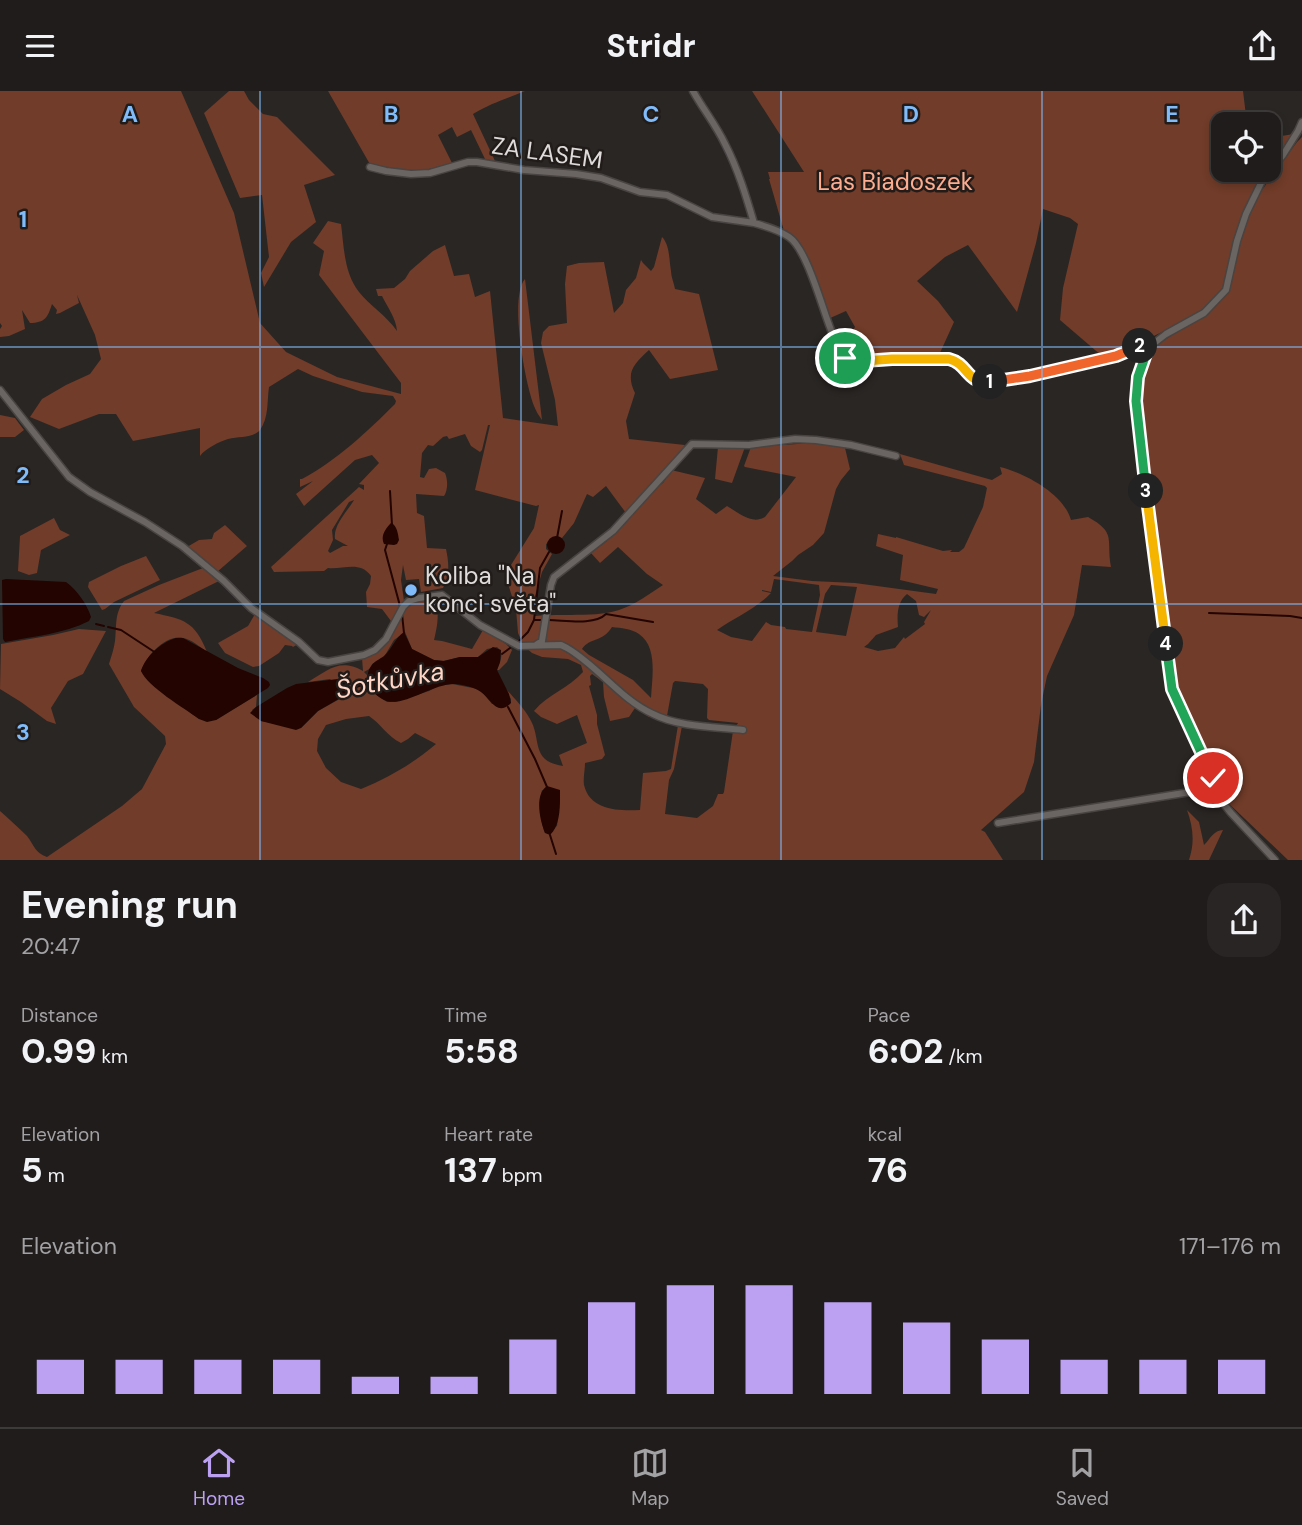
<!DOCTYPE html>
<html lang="en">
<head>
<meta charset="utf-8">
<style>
  :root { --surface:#201c1b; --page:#282524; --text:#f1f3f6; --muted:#a2a1a3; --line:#3d3a3a; --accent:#bca0f2 }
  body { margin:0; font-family:"DM Sans",sans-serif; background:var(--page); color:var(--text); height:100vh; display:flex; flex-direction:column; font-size:26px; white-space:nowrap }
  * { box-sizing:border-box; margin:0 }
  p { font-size:23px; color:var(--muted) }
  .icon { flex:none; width:38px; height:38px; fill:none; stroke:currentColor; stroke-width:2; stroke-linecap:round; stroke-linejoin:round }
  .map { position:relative; height:769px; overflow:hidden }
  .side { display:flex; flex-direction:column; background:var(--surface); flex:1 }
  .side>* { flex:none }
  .controls { position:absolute; left:1211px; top:21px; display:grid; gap:14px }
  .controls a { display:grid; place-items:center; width:70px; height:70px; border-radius:14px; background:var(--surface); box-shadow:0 4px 10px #0003,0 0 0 2px var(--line); font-size:35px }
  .pin { position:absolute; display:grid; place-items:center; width:60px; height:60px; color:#fff; margin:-30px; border:4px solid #fff; border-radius:50%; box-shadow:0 2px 7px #0007 }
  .km { position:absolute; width:35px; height:35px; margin:-18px; border-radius:50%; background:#222; color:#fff; font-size:19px; line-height:35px; text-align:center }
  .round { display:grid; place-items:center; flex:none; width:74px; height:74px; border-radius:21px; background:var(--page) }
  .headline { display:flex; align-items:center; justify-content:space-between; height:119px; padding:0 21px }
  h1 { font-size:38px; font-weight:700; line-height:52px }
  .figures { display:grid; grid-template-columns:repeat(3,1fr); gap:10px; height:119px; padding:7px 21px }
  .figures div { display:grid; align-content:center }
  .figures b { font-size:35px; font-weight:700 }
  .figures small { font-size:19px; font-weight:400 }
  .figures p { font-size:19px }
  .chart { height:196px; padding:14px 21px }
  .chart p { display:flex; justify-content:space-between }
  .chart svg { width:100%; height:126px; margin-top:7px; stroke:var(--accent); stroke-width:6 }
  header { display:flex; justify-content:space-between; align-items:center; height:91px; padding:0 21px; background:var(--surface); font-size:32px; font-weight:700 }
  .dock { display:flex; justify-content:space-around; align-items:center; height:98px; border-top:2px solid var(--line); background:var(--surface); font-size:19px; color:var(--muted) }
  .dock a { display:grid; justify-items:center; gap:4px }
  .dock .on { color:var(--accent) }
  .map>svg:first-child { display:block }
  .green { fill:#713c29; fill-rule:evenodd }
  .water { fill:#230400 }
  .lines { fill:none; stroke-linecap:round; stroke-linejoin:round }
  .stream { stroke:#230400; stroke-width:2 }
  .street-casing { stroke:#484442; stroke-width:9 }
  .street { stroke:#6a6462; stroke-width:6 }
  .split-1-casing { stroke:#fff; stroke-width:14 }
  .split-2-casing { stroke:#fff; stroke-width:14 }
  .split-3-casing { stroke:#fff; stroke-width:14 }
  .split-4-casing { stroke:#fff; stroke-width:14 }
  .split-5-casing { stroke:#fff; stroke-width:14 }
  .split-1 { stroke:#f5b400; stroke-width:9 }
  .split-2 { stroke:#f0652b; stroke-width:9 }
  .split-3 { stroke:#22a559; stroke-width:9 }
  .split-4 { stroke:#f5b400; stroke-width:9 }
  .split-5 { stroke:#22a559; stroke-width:9 }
  .grid { fill:none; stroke:#81bcfa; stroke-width:2; stroke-opacity:0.55 }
  .poi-dot { fill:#81bcfa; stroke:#211c1a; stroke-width:2.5 }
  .labels { text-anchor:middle; stroke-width:5; stroke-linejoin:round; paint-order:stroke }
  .street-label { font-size:24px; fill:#dedbda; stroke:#211c1a }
  .park-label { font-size:24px; fill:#fdac8f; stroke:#211c1a }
  .poi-label { font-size:24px; fill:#dedbda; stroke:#211c1a; text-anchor:start }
  .water-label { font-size:26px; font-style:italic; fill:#ffd5c6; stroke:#211c1a }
  .grid-label { font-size:23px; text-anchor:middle; font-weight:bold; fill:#81bcfa; stroke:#211c1a; stroke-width:5; stroke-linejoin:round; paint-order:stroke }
</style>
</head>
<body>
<header><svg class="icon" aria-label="menu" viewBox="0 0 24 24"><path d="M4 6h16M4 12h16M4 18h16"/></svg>Stridr<svg class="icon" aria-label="share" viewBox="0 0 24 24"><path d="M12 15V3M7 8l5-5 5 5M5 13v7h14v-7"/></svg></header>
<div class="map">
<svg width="1302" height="769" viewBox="0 0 1302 769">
  <rect width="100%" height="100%" fill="#2a2624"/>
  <path class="green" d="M0,0H181L234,122L260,232L286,261L337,286L401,303V292L319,184L324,160L313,152L328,130L341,133C344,156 344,182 359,201C370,215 386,224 397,240C396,227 388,217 382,205H378L376,198L394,197L405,188L410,180L433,160L445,154L454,185L469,183L475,206L490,200L503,327L558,335L555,309L541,252L543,241L549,235L567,232L565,193L567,175L579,172L604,171L614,222L623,212L626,199L636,187L641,169L643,172L651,180L654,176L662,146C670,154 669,169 671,180C671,186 674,192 675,198L699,203L718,279L670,288L649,259C634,273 625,281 635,302L626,330L629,348L685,354L677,365L626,422L606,395L593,406L587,403L574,432L562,447L557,445L546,453V458L552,463L542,481L533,512L535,525C561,522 594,527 619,519C635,514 649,503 663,494L647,483L618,456L600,472L591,462L607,450L605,448L656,396C666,393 665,386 671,379L705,387L696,408L716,423L727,415C739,422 752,434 765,426L796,386L745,376L744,375L751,356L813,352L845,357L850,378L841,389L836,398L824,442L813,454L798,464L792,470L773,485L812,490L855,492L936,503L938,498L900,489L903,464L876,455L878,443L896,447V446L943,460L952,459L950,461H959L964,457L983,416L987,397L985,395L904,374L900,363L992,389L1002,383L1000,376C1025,382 1064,403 1071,429L1088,426C1117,442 1106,448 1111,476L1082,474L1074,524L1047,585L1041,614L1034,671L1024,701L981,739L985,741L1003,769H0V720C9,728 18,736 27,745C34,754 35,762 47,766L122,715L142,698L166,653L165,645L134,616L109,573C111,566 114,558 115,550C117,535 114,523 124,510L159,494L203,477L219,490L154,522C183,528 195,530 207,561C200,556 191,548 183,547C165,543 146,566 141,580L154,595L199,628L216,629L257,604L256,616L252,619L261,630L301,637L318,620L345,605L330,588L308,591C329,579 339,567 363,580L362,567L376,561L403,519L412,511L433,507C441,518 437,537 434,549L442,550L472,558L483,539L506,553L512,559L507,571L499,579H497C500,571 505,562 497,556L487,558L478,566H460L443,570L434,569L412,558L405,541L394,549L384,566L372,573L371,577L364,581L367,584L372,601L387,611H395L429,600L438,595L452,593L478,598L484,603L492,613L511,612V608L505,597C514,607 524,617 530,628C542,648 530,670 563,675L559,664L587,652L577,624L557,633L541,626L534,620C548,603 569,597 583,581L581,574L568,568L542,566L532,562L524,555L518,542L516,518L508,493L511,474L534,437L539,414L536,415L475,399L490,334H488L482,359L480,361L471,355L465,343L449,348L447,345L443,346L433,355L428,354L422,362L420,386L424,387L429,378L436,377L445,382C448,389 448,399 444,405L416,403L417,422L424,425L427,457L446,458C449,472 450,485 443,497L421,501L419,488L406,489L403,474L401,489L404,510L391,530L382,518L367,516L366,501L370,493L371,485C360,469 342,479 328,477L324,480L274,481L271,476L359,396L364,399V394L359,393L379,372L372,364L355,369L304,415L296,403L313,390L300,396V388H302C336,370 368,340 395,313L396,310L393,305L362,301L313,285L298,278L269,296C267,309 269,327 260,339C252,348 239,345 228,348C219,351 206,357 200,365V337L133,350L116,323H99L59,338L30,326L42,308L66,294L90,283L101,268L95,244L77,204L79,212L60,222L56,223L57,219L52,213C48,226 45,232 30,232L22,219L25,238L9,245L0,246V238L2,235L0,232ZM354,409C347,421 333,434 335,448L348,455H343L330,462L328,460L333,449L332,439L349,411ZM774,488L819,494L820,504L812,541L786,538L785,536L771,534L766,531L752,550L731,546L717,539C734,527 756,518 771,502L762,500V499L771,501ZM831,494L857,496L846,545L816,541L825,503ZM907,503L916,510L919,524L924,526L931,519L924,531L925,533L905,548L904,546L895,557L878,560L864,556L868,553L876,544L898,536C897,524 897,511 907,503ZM612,536C621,537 632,538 639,543C658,556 652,587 651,607L633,589L589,564L582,558C590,546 602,552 612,536ZM592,583L603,591L604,606L610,630L629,626L635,617L649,626L651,621L667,625L673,592L675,590L703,593L708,598L707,627L709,629L738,632L733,640L724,701L723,703H718L713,715L697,727L665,723L669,689L674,678L682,635L678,634L671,678L666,680L643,682L640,719C620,720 590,720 584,694C583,687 585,679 585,672L602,668L605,664L597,633V624L589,595L591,594L590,585ZM369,625C381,633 387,645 401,652L408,648L415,642L436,653C412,673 390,686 361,698L341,691L326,677L317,660L318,648L326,634L346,628ZM542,699L560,707L557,735L545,742C540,728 538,713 542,699Z
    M229,0H244L249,9L263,23L277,26L335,84L304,94L316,131L291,151L264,196L261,182L269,166L262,104L240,107L204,22Z
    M328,0H525C506,8 491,12 473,23L495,70L485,68L471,39L457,46L452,36L438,44L452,72C420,83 403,80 371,75Z
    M752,0H1243L1247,33H1223V79H1267L1259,92L1225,196L1201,222L1119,262L1102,265L1060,229L1063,197L1078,133L1070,127L1043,118L1036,152L1017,221L968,154L945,166L917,190L938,210L954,231L939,264L851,266L841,257L847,250L855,236L846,220L828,228L806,165L796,147L784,140L769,88H770L768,81H804Z
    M1294,43L1269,76V47Z
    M1302,46V769H1288L1223,707L1224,697L1189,623L1175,598L1139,313L1147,268L1160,252L1203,224L1227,203L1238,153L1248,124L1262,99L1297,51Z
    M525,188L542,329C539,325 536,320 534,315C525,292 509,206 525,188Z
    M0,324L15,327L24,339L15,346H0Z
    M718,356H745L732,392L715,388Z
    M54,427L60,439L70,444L41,459L37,482L29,484L18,480L20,445Z
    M225,434L247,455L217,481L187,456L199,449L212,448L214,442Z
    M146,465L160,489L114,511L105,518L102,519L88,496L89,491L121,475Z
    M255,523L275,537C279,545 291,547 298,553L293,556L292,555L285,554L279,562L259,575L253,576L225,562L218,552L248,535Z
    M79,538L106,540L83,583L68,590L51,617L56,633L47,630L21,611L0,598L1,553L53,544Z
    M1187,719L1199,731L1204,754C1210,748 1214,739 1223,739L1209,769H1189C1195,751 1193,736 1187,719Z"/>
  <path class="water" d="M391,432C397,434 398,443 399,449L397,453L394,454L384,453C380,445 386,437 391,432Z
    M547 454a9 9 0 1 1 18 0a9 9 0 1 1-18 0Z
    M6,488L66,491C77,499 87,513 91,526L89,530C63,543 34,545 5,551L3,548L2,489Z
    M404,541L412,558L434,569L444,570L460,566H478L493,556L501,559L500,571L497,579L509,603L511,612C497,626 491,608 481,601C474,596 464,594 456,593C434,591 402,618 384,609C369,602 361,582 375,571C376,570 383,566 384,565C392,558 395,547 404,541Z
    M176,547H183L238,577L263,587L269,591L270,594L268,597L216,629L207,631L199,628C184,617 148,596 141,580C146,565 160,552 176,547Z
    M338,588C345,589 348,593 352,598L349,602L318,620L301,637L296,639L261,630L250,622L256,616L287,597L296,593Z
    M547,695L560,699C560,713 561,734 550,744L545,742C540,729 534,704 547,695Z"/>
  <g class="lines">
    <path class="stream" d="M390,400L392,434
      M557,447L562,420
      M387,453L385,459L400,515
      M1209,522L1290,525L1302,527
      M402,523L404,542
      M534,529L540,477L549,461
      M549,529C564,529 594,535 606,523L653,531
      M96,533L104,535
      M108,536L121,539L156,562
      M516,553L528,541L534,529H542
      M502,563L510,557
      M350,598L371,591
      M508,616L535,668L547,696
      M550,744L556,763"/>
    <g class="street-casing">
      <path id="street" d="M693,0C703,18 716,34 725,53C738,78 746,105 754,132C765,135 779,139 789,146C807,158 822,217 831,239C834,249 838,260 846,267L876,270L892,268H949C962,271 966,283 976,290L994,291L1030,285L1116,265L1140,255L1148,257
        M370,76L386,80L411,83L430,82L468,71H477L524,79L576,83L601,87L640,101L667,104L712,126L754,132
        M1148,257L1138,286L1136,310V324L1172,598L1213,687L1218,706L1231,722L1275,769
        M1148,257L1166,243L1204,222L1226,199L1237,150L1246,123L1262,90L1283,64L1298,40L1302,31
        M0,299L69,386L90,401L145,431L182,455L224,490L251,517L299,551L318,569L328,571L364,564L375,559L386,548L403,516L409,510L419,507L442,504L480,534L519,555L561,554L567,557C598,575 620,608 653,623C678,636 715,636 743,639
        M536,554L542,550L551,494L554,486L613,440L692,353L749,354L795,348L816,349L851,354L896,365
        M998,732L1215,697"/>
    </g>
    <use href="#street" class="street"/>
  </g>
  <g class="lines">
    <g class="split-1-casing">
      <path id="split-1" d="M845,267L864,270L892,268H949C969,273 965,292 990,291"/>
    </g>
    <g class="split-2-casing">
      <path id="split-2" d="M990,291L1030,285L1116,265L1140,255"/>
    </g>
    <g class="split-3-casing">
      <path id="split-3" d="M1140,255L1148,257L1138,286L1136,310L1146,400"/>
    </g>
    <g class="split-4-casing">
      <path id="split-4" d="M1146,400L1166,553"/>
    </g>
    <g class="split-5-casing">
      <path id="split-5" d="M1166,553L1172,598L1213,687"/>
    </g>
    <use href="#split-1" class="split-1"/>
    <use href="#split-2" class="split-2"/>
    <use href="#split-3" class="split-3"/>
    <use href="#split-4" class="split-4"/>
    <use href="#split-5" class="split-5"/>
  </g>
  <path class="grid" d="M260,0V769M521,0V769M781,0V769M1042,0V769M0,256H1302M0,513H1302"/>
  <circle class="poi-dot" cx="411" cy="499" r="7"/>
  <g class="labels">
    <g class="street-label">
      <text transform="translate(547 62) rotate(8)" y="8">ZA LASEM</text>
    </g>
    <g class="park-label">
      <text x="895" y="99">Las Biadoszek</text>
    </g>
    <g class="poi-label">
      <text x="425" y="493">Koliba "Na<tspan x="425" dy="28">konci světa"</tspan></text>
    </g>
    <g class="water-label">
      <text transform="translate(390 589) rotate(-10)" y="9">Šotkůvka</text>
    </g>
  </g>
  <g class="grid-label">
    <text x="130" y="31">A</text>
    <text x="391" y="31">B</text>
    <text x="651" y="31">C</text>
    <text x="911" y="31">D</text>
    <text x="1172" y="31">E</text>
    <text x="23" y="136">1</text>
    <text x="23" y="392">2</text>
    <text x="23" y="649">3</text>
  </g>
</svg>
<div class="controls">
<a><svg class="icon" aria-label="locate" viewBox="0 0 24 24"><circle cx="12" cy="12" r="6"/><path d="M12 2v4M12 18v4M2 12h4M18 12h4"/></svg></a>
</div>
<div class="pin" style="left:845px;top:267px;background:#1e9e55"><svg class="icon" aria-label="arrive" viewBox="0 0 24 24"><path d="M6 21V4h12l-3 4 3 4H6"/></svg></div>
<div class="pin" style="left:1213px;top:687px;background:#d93025"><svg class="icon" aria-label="check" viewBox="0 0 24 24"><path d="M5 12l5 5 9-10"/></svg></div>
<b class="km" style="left:990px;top:291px">1</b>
<b class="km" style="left:1140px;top:255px">2</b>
<b class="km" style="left:1146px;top:400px">3</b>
<b class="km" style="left:1166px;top:553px">4</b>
</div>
<section class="side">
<div class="headline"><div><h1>Evening run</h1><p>20:47</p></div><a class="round"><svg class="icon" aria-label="share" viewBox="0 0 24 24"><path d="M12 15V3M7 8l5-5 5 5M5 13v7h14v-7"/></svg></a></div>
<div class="figures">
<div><p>Distance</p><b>0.99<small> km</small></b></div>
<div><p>Time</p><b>5:58</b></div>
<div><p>Pace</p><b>6:02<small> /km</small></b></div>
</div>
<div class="figures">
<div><p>Elevation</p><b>5<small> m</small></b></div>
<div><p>Heart rate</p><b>137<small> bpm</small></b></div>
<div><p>kcal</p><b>76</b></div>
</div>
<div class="chart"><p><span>Elevation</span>171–176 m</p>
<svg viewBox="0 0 160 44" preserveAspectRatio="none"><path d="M5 44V32M15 44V32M25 44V32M35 44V32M45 44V38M55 44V38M65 44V25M75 44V12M85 44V6M95 44V6M105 44V12M115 44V19M125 44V25M135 44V32M145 44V32M155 44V32"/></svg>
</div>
</section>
<nav class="dock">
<a class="on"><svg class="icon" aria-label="home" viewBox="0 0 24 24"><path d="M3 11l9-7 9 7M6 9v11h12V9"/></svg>Home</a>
<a><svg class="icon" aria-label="map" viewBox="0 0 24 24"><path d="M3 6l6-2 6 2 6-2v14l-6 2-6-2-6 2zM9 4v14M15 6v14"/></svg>Map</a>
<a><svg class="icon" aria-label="saved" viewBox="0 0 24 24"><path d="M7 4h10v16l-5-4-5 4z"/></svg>Saved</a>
</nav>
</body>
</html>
